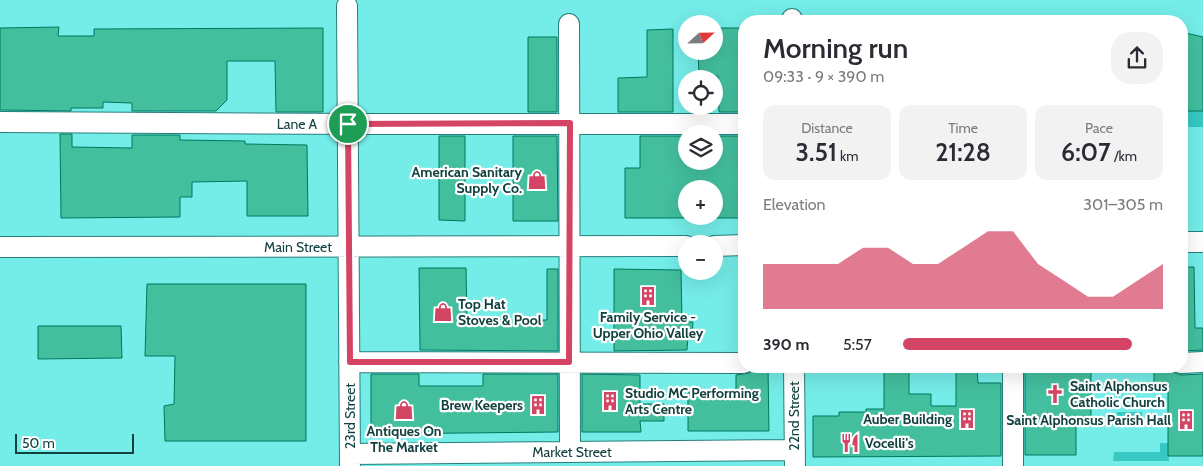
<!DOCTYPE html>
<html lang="en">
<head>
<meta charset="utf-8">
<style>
  :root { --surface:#fff; --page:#f2f2f3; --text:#2b2b33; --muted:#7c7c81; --accent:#d44464 }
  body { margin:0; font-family:Cabin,sans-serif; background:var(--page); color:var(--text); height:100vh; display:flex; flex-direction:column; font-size:19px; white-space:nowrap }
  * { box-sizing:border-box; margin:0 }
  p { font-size:16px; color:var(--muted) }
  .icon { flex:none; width:28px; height:28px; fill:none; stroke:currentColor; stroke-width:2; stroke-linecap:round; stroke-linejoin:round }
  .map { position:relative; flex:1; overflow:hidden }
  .panel { position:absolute; left:738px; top:15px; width:450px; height:358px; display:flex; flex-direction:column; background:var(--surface); border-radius:20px; box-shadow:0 5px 20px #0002 }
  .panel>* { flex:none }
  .needle { width:32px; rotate:68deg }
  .tools { position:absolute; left:678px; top:15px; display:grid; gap:10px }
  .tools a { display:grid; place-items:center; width:45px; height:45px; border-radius:50%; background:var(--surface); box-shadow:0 5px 20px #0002; font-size:25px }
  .scale { position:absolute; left:15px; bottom:12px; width:119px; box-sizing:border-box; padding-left:5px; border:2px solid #12413f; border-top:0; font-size:14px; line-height:18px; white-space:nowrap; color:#12413f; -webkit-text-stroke:4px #fff; paint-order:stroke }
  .pin { position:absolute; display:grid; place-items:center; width:42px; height:42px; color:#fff; margin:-21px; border:2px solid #fff; border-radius:50%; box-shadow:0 1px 5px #0007 }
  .round { display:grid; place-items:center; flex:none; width:52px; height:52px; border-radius:20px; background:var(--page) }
  .overview { display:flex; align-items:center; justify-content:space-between; height:85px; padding:0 25px }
  h1 { font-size:28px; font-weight:600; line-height:38px }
  .stats { display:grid; grid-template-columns:repeat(3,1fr); gap:8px; height:85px; padding:5px 25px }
  .stats div { display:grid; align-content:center; border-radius:12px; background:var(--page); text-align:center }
  .stats b { font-size:25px; font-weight:600 }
  .stats small { font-size:14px; font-weight:400 }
  .stats p { font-size:14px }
  .chart { height:140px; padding:10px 25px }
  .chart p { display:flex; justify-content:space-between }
  .chart svg { width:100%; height:90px; margin-top:5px; fill:var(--accent); opacity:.7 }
  ul { padding:0 25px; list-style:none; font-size:16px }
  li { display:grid; grid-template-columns:80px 60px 1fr; align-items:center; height:38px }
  li i { height:12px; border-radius:6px; background:var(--accent) }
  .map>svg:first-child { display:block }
  .built { fill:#74ece8; fill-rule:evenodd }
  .green { fill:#37c8c3 }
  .building { fill:#43bf9e; stroke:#00785f }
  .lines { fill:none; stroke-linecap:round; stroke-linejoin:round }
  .minor-casing { stroke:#287e7b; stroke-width:22 }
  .minor { stroke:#fff; stroke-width:20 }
  .route-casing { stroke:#fff; stroke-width:10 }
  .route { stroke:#d44464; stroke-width:6 }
  .labels { text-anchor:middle; stroke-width:4.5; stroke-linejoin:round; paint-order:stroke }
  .street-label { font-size:14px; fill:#12413f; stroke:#fff }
  .poi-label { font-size:14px; font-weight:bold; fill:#12413f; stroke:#fff; text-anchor:end }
</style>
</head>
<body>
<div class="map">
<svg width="1203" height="466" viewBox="0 0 1203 466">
  <rect width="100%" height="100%" fill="#8cf7f2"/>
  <path class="built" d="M0,0H1203V466H0ZM744,21H1181V366H744ZM686,24H714V51H686ZM686,79H714V106H686ZM686,134H714V161H686ZM686,189H714V216H686ZM686,244H714V271H686Z"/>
  <path class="green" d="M1181,111H1203V127H1181Z
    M1117,412H1142V421H1117Z
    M1160,443H1168L1169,461H1113L1114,452H1160Z"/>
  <path class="building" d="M59,27L58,36H94V29L323,28V112H276L275,61H227V100L216,111H132V103L103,102V108H71V111L0,110V28Z
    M719,28H744V112H719L718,76H699L698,51H714V34H719Z
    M673,29V112H618V78L647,77V30Z
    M1181,32L1203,37V111H1181Z
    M528,37H557V112H528Z
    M60,134H72V147L132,148V135H180V140L245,141V144L307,145L308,216H247V181L192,182V197H180V217L61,218Z
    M439,136H465V221L439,220Z
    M513,136H557L558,221H513Z
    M640,136H686V161H714V136H744V218H714V189H686V218H625V168H640Z
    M1181,267H1194L1195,328H1203V350L1181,351Z
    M419,268H466L467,320H547V269H558V351L420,350Z
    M614,269L681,270L682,322H693L692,337H688L687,350L614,351Z
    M147,284H306V441H165L164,406L174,404L175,356H145Z
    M38,326H121L122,358L38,359Z
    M755,368H768L769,431H688V392H736V375L749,373Z
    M1025,369H1091V419H1076V455H1025Z
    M884,370H909V394H931V406H956V370H977L978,383H1001V456L813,457V416H839V412H866V409H884Z
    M1154,370H1171L1175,373L1181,375L1203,374V456H1168V389H1154Z
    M371,374H419V386H483V374H558V432L371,434Z
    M582,374L640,375V404H664V421H640L641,432H582Z"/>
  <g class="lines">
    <g class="minor-casing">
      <path id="minor" d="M347,6L350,466
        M792,19V21
        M569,24L570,452
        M0,122L366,124H744
        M1181,242H1203
        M714,246L744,245
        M0,247L686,246
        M349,362L744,363
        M1181,363L1203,362
        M794,366L795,466
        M1013,366V466
        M350,454L795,450"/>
    </g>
    <use href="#minor" class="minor"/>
  </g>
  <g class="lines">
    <g class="route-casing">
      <path id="route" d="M570,123L569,362H350L348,124Z"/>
    </g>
    <use href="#route" class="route"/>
  </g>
  <defs>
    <g id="shop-bare" transform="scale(1.5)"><path d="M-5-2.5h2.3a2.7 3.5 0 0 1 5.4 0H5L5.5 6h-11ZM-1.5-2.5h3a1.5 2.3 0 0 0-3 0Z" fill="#d44464" stroke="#fff" stroke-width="2.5" paint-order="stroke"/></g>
    <g id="building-bare" transform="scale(1.5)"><path d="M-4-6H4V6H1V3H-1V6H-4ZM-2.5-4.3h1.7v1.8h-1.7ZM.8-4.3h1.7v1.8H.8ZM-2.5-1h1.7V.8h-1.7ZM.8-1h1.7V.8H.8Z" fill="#d44464" stroke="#fff" stroke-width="2.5" paint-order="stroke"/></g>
    <g id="church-bare" transform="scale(1.5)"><path d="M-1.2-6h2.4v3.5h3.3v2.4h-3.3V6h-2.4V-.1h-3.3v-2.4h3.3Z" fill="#d44464" stroke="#fff" stroke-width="2.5" paint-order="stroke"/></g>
    <g id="restaurant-bare" transform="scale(1.5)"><path d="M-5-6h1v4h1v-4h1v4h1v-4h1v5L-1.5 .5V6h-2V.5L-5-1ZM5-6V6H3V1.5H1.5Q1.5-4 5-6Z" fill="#d44464" stroke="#fff" stroke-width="2.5" paint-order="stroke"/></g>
  </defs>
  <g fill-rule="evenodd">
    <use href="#shop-bare" x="537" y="180"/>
    <use href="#building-bare" x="648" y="296"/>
    <use href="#shop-bare" x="443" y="312"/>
    <use href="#church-bare" x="1055" y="394"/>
    <use href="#building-bare" x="610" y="401"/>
    <use href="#building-bare" x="538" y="405"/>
    <use href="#shop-bare" x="404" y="410"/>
    <use href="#building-bare" x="967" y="419"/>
    <use href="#building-bare" x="1186" y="420"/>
    <use href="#restaurant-bare" x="850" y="443"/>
  </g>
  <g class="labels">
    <g class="street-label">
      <text x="297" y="129">Lane A</text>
      <text x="298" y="252">Main Street</text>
      <text transform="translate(350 416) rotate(-90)" y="5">23rd Street</text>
      <text transform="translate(794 416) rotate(-90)" y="5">22nd Street</text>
      <text x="572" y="457">Market Street</text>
    </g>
    <g class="poi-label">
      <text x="522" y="177">American Sanitary<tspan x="522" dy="16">Supply Co.</tspan></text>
      <text x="458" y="309" text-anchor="start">Top Hat<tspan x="458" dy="16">Stoves &amp; Pool</tspan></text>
      <text x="648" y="322" text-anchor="middle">Family Service -<tspan x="648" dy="16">Upper Ohio Valley</tspan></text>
      <text x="1070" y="391" text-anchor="start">Saint Alphonsus<tspan x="1070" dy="16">Catholic Church</tspan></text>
      <text x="625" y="398" text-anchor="start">Studio MC Performing<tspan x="625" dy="16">Arts Centre</tspan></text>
      <text x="523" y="410">Brew Keepers</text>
      <text x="952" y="424">Auber Building</text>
      <text x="1171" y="425">Saint Alphonsus Parish Hall</text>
      <text x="404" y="436" text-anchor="middle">Antiques On<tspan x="404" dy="16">The Market</tspan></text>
      <text x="865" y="448" text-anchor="start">Vocelli's</text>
    </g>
  </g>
</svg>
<div class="tools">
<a><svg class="needle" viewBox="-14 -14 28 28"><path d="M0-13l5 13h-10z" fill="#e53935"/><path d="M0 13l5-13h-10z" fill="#7c7c81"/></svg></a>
<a><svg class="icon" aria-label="locate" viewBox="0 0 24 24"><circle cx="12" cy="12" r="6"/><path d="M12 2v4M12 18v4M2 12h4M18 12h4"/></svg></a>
<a><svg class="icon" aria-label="layers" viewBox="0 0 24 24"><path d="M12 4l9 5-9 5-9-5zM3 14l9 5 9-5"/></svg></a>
<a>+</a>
<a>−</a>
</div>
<div class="scale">50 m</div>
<div class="pin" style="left:348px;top:124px;background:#1e9e55"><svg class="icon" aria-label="arrive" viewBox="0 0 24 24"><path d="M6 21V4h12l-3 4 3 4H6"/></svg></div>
<section class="panel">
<div class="overview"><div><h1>Morning run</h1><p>09:33 · 9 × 390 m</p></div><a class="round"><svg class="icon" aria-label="share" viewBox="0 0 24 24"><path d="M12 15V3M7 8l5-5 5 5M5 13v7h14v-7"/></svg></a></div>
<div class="stats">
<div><p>Distance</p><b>3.51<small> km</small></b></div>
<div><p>Time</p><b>21:28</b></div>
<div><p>Pace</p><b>6:07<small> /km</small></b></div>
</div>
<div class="chart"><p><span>Elevation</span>301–305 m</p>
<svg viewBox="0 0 160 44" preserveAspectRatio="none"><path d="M0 44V22L10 22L20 22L30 22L40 14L50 14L60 22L70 22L80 14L90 6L100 6L110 22L120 30L130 38L140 38L150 30L160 22V44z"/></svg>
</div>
<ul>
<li><b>390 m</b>5:57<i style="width:88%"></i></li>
</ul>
</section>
</div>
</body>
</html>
